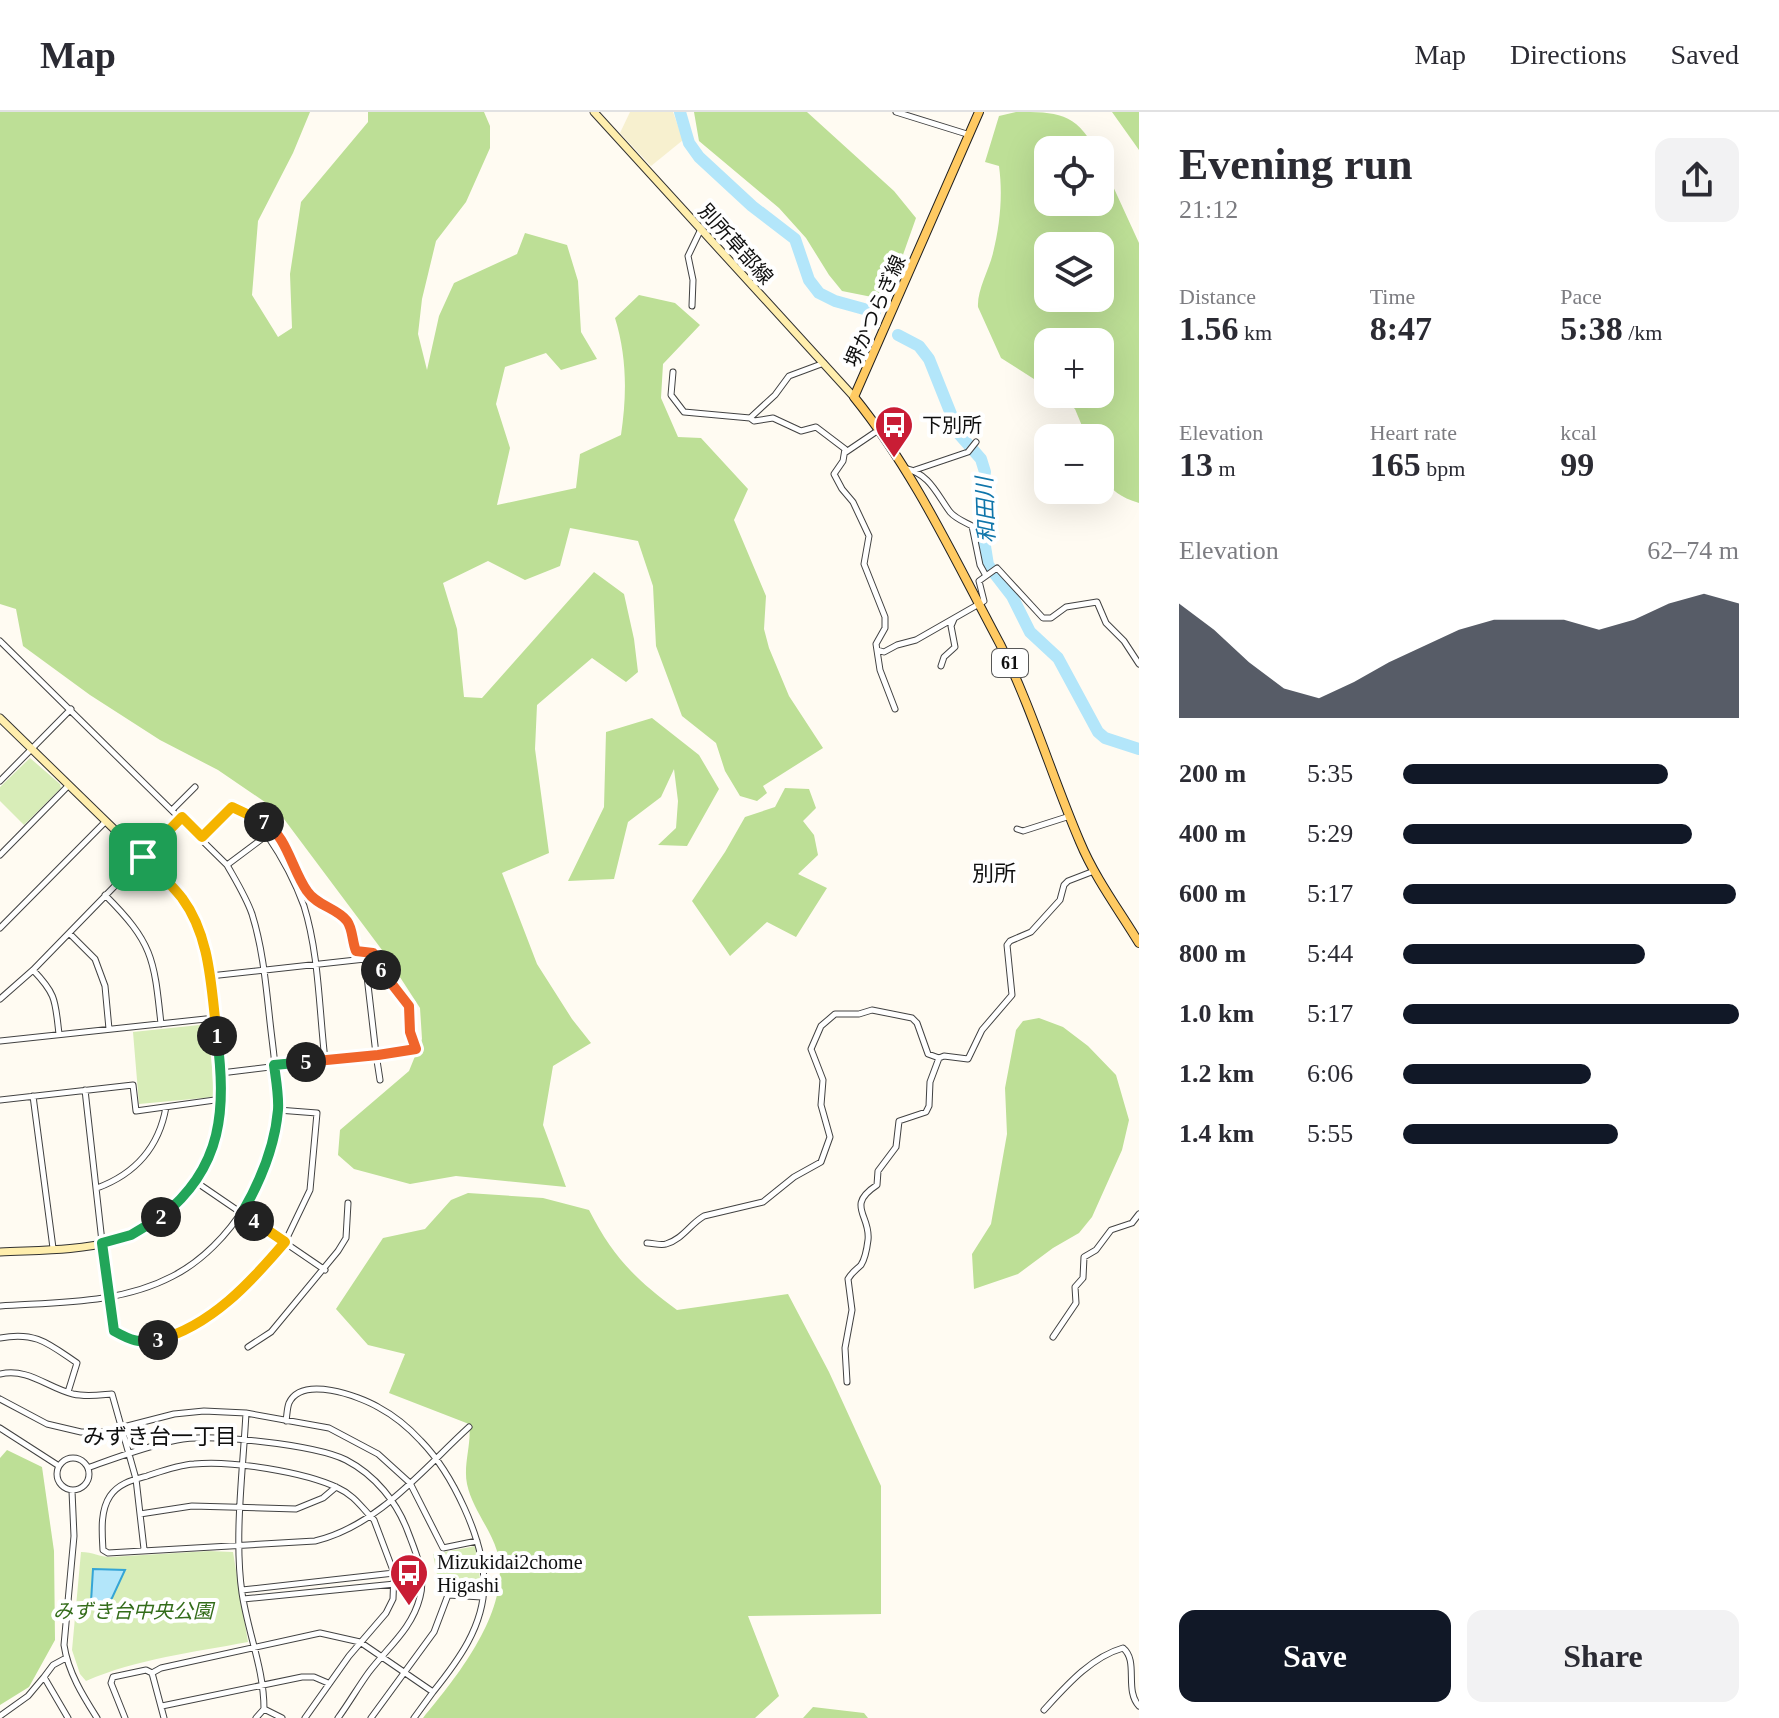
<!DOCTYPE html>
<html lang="en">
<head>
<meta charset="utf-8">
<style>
  :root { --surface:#fff; --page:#f2f2f3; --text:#2b2b33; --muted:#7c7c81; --line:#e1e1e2; --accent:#111827 }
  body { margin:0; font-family:"Times New Roman","Noto Sans JP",serif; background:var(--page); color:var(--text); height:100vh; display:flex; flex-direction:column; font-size:30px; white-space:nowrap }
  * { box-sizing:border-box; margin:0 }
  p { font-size:26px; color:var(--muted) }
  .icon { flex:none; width:44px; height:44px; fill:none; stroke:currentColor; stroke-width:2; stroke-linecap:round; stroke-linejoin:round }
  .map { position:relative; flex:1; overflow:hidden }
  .side { display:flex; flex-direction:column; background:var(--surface); width:640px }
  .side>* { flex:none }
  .fabs { position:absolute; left:1034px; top:24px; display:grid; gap:16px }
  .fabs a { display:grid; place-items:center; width:80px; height:80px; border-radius:16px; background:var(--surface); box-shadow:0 8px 32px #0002; font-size:40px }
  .pin { position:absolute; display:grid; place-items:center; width:68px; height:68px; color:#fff; margin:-34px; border-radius:16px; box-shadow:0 4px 12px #0006 }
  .km { position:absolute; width:40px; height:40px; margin:-20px; border-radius:50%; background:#222; color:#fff; font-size:22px; line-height:40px; text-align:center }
  .round { display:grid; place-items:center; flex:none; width:84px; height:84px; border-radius:16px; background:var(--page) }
  .summary { display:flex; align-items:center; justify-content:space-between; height:136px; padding:0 40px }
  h1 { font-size:44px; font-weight:800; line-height:60px }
  .stats { display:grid; grid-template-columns:repeat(3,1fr); gap:12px; height:136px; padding:8px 40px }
  .stats div { display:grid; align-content:center }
  .stats b { font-size:34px; font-weight:800 }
  .stats small { font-size:22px; font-weight:400 }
  .stats p { font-size:22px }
  .chart { height:224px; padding:16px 40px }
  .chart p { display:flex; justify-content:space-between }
  .chart svg { width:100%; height:144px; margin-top:8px; fill:var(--accent); opacity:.7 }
  .action { display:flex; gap:16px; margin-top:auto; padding:16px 40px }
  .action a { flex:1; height:92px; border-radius:16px; background:var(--accent); color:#fff; font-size:32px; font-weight:800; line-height:92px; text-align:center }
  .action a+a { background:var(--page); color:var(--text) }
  ul { padding:0 40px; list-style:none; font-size:26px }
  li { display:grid; grid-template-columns:128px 96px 1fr; align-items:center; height:60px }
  li i { height:20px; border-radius:10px; background:var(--accent) }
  header { display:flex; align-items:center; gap:48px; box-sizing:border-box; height:112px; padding:0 40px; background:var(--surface); border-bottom:2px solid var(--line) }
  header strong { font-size:38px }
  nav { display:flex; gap:44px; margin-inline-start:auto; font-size:28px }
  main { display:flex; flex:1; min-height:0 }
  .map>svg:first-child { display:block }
  .farmland { fill:#f7f0cf }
  .green { fill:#d8edb8 }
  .forest { fill:#bddf96; fill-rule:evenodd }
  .water { fill:#b3e6fa; stroke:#35a5d6; stroke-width:2 }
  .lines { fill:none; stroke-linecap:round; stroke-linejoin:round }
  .river { stroke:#b3e6fa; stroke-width:12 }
  .street-casing { stroke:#424242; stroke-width:7 }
  .secondary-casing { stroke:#313131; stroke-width:9 }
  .primary-casing { stroke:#202020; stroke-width:10 }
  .street { stroke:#fff; stroke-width:5 }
  .secondary { stroke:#ffeead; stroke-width:7 }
  .primary { stroke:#ffca62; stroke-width:8 }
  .split-1-casing { stroke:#fff; stroke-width:16 }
  .split-2-casing { stroke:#fff; stroke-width:16 }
  .split-3-casing { stroke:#fff; stroke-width:16 }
  .split-4-casing { stroke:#fff; stroke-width:16 }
  .split-5-casing { stroke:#fff; stroke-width:16 }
  .split-6-casing { stroke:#fff; stroke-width:16 }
  .split-7-casing { stroke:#fff; stroke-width:16 }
  .split-8-casing { stroke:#fff; stroke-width:16 }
  .split-1 { stroke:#f5b400; stroke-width:10 }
  .split-2 { stroke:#22a559; stroke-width:10 }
  .split-3 { stroke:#22a559; stroke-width:10 }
  .split-4 { stroke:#f5b400; stroke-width:10 }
  .split-5 { stroke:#22a559; stroke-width:10 }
  .split-6 { stroke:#f0652b; stroke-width:10 }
  .split-7 { stroke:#f0652b; stroke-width:10 }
  .split-8 { stroke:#f5b400; stroke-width:10 }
  .labels { text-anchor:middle; stroke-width:8; stroke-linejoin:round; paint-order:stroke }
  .shield { fill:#fff; stroke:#575757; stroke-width:2 }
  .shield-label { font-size:18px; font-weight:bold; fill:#0f0f0f }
  .street-label { font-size:20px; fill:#0f0f0f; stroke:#fff }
  .poi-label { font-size:20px; fill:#0f0f0f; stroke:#fff; text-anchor:start }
  .park-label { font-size:20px; font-style:italic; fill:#336c1a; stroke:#fff }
  .water-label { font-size:22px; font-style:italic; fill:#0f75aa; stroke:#fff }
  .neighbourhood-label { font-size:22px; fill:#0f0f0f; stroke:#fff }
</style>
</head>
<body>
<header>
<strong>Map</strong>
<nav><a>Map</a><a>Directions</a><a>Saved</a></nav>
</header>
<main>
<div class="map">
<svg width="1139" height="1606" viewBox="0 0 1139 1606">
  <rect width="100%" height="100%" fill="#fffbf2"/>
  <path class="farmland" d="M630,0H673L683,28L651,54L620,21Z"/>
  <path class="green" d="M30,646L60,672L61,676L24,713L0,689V675Z
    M209,912L214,985L139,992L133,920Z
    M476,1434L480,1467L472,1477L440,1478L433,1442Z
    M209,1439L233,1440L248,1530C195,1540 136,1547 86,1569L80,1562L72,1538L81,1440C93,1440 99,1445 111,1445Z"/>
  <path class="forest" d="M0,0H310L293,41L258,109L252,183L278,225L292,216L290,162L301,90L368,10V0H484L490,14V36L466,90L436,129L422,187L418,222L427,258L439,204L454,171L517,142L525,121L567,133L578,169L581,220L597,247L561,258L546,241L505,255L496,292L510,336L497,393L576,376L580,342L621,323C627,283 627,245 615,206L639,183L675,191L700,213L663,252L661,286L678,325L701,326L748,377L734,408L766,484L764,517L769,536L789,584L823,636L763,674L767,681L757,689L740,684L725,659L716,631L682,604L656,534L653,474L638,429L570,416L560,454L525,468L488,449L443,471L457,517L464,585L482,586L594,460L624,482L634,527L638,560L626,570L592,546L537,593L535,637L549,741L502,761L537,852L572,907L591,931L553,954L543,1013L566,1075L456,1064L410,1072L354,1057L338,1043L340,1018L409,959L422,927L420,896L385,842L278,699L218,658L160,628L90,583L23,534L16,497L0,492Z
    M694,0H807L894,79L916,106L887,188L842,179L829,163L806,126L779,96L699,29Z
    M1016,0C1057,0 1075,0 1096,38H1048V90H1100V46L1139,131V391C1102,380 1100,360 1100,326H1087L1075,297L1057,282H1100V230H1048V276L1001,246L978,195C977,178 989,158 993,141C1000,113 1003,83 999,54L985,50L999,4ZM1048,134H1100V186H1048Z
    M1112,0H1139V38Z
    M652,606L699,643L719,677L687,734L658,733L676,716L678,689L674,657L661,685L628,710L614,767L568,769L604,695L606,620Z
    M785,676L809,677L816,696L803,709L814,723L818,743L798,762L827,776L796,825L767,810L730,844L692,789L725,740L745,705L775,695Z
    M1039,906L1063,915L1088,934L1116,963L1129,1008L1122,1038L1092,1105L1079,1121L1053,1136L1018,1162L974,1177L972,1142L991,1112L1007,1022L1005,976L1016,918L1023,909Z
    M468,1081L543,1086L589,1098C613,1145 635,1167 677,1198L788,1182L829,1260L881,1374V1502L748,1504L779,1584L755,1606H423C457,1565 513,1496 497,1439C490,1416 472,1396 467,1372C463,1352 472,1332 469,1312L389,1281L405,1242L368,1233L336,1197L383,1126L425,1117L451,1088Z
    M7,1338L42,1355L54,1439L55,1528L29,1575L0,1593V1346Z
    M813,1595L864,1601L868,1606H803Z"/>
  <path class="water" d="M93,1457L125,1458L112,1486L96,1496L91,1490Z"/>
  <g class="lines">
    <path class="river" d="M680,0L689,31L699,45L752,94L795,127L809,168L819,181L835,189L875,200
      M898,223L919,234L929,247L959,322L981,347L985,360L980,387L981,409L988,453L1012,484L1030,520L1058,546L1098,620L1105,626L1139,637"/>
    <g class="street-casing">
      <path id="street" d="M896,0L970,23
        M692,194L693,168L688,144L701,117
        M673,260L671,283L684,300L750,306L775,283L789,264L824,251
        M750,306L754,309L773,306L801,319L816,315L845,337L843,349L834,362L842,377L853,390L869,424L864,452L885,505V516L876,532L880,558L895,597
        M846,340L880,317
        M904,356C930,362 936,381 950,400C956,407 965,410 972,414L980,453L985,462
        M915,358L968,340L976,330
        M0,529L227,753C236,769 246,785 252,802C263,837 266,874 270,910C273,938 278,967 277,995C277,1059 230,1135 173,1164C120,1192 58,1190 0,1194
        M877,538L884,540L897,533L916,528L979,492L984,489L979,469L997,456L1043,506H1051L1066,495L1097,490L1106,511L1124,529L1139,552
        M941,554L944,545L955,535L951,514L954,507
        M0,669L71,597
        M173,697L195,675
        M1017,717L1023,719L1070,704
        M202,725L232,695L258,707L276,719L311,784L344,805L350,812L356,839L373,841L376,844L382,861L409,894L410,920L416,937L376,942L380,968
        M0,743L69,673
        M227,753L267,723C282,745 295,769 304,794C319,842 319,897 325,948
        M105,783C153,831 154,846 161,912
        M0,816L106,709
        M69,821L95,847L105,874L109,917
        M33,858C57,883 55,889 59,922
        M210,864L365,847L376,942L221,961
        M0,887L33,858L182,705
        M0,929L215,906
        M85,978L111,1210L114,1219L144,1231L165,1226L221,1195L252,1167L285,1130L310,1078L317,1001L278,998
        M33,984L53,1136
        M0,988L133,973L136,999L222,987
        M196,1070L325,1158
        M97,1076C135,1062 159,1035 166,995
        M647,1131C653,1131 661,1134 666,1132C683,1127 690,1112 704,1104L763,1090L794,1065L821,1050L830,1025L821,993L823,968L811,937L821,914L835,902H859L872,898L912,906L917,911L928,942L939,946
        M1053,1225L1076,1191L1075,1175L1083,1166L1084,1145L1096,1138L1111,1118L1132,1111L1139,1102
        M0,1226C36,1219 49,1232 77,1251L68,1280
        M248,1235L271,1220L338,1139L346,1126L348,1091
        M0,1262C29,1256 46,1275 73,1282C86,1285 99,1283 112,1282L136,1367L144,1437
        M847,1270L845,1236L852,1198L848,1167C852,1160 856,1158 861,1153C865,1147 867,1136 868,1128C871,1103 845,1094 877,1073L878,1059L896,1035L899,1009L926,1000L929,994L930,970L939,946L944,944L968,947L982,918L1012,883L1007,833L1010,829L1031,820L1060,788L1064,773L1068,769L1094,759
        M0,1287L47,1312L81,1320H104L174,1302L204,1299L246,1301L329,1316L378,1342L410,1371L443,1436L477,1429
        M246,1301C243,1358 234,1425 242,1481C248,1521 264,1557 264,1597
        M0,1316L59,1354
        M57 1362a16 16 0 1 1 32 0a16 16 0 1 1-32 0Z
        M90,1355C118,1345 147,1334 177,1328C210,1321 316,1333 346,1348C375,1363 397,1390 408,1420C416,1441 426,1463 420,1485C412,1517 388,1535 369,1560C358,1575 349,1591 338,1606
        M72,1379L74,1424L64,1533C68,1560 83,1584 97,1606
        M140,1402L192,1394L296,1397L323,1386L336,1375
        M242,1478L394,1461
        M243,1487L395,1472
        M66,1546L53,1553L44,1565L68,1606
        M152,1561L164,1606
        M162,1594L302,1565H314L328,1571
        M1044,1598C1066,1574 1091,1545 1123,1536C1139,1549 1124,1578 1139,1594
        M0,1604L28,1584L44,1565
        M125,1606L111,1571L113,1565L146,1558L152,1561L161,1556L320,1521L360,1530L433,1580C458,1549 484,1514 484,1472C484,1427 452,1361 421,1329C410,1317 393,1303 378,1295C359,1284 302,1263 289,1291C287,1296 287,1303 286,1309
        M256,1606L264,1597L282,1606
        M305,1606L349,1544L386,1501L393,1487L394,1461L374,1408C362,1396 354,1383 338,1376C305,1360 230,1348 194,1352C178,1353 162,1359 147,1364C133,1368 119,1371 110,1384C100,1399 102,1420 103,1438L108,1441L315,1429C378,1414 422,1358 469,1315
        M371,1606L434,1520L448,1483L482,1485
        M414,1606L433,1580"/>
    </g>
    <g class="secondary-casing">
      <path id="secondary" d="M594,0L854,285
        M0,606C39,644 78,682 117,720C141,743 170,766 187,795C211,833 212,880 217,923C219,947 223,972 221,996C217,1057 174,1111 114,1129C78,1139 37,1138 0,1140"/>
    </g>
    <g class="primary-casing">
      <path id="primary" d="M979,0L854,285C914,359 955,448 1000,532C1032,596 1052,665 1080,730C1095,766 1119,798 1139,831"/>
    </g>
    <use href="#street" class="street"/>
    <use href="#secondary" class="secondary"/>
    <use href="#primary" class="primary"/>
  </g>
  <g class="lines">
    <g class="split-1-casing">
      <path id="split-1" d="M143,745C156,758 170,771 182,786C211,825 211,877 217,924"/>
    </g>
    <g class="split-2-casing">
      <path id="split-2" d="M161,1105C224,1055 226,997 217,924"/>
    </g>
    <g class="split-3-casing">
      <path id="split-3" d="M158,1228C140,1232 130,1228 114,1219L102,1131L131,1123L161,1105"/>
    </g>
    <g class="split-4-casing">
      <path id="split-4" d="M158,1228C211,1214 251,1170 285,1130L254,1109"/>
    </g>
    <g class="split-5-casing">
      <path id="split-5" d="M254,1109L242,1101C260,1070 275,1034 278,998C279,984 276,968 274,953L306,950"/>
    </g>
    <g class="split-6-casing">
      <path id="split-6" d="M306,950L378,943L416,937L410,920L409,894L381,858"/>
    </g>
    <g class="split-7-casing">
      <path id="split-7" d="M264,710C287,724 292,758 307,779C317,794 337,796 347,809C353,817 352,830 356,839L373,841L381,858"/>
    </g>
    <g class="split-8-casing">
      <path id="split-8" d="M143,745L182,705L202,725L232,695L264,710"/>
    </g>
    <use href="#split-1" class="split-1"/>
    <use href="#split-2" class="split-2"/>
    <use href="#split-3" class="split-3"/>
    <use href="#split-4" class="split-4"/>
    <use href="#split-5" class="split-5"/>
    <use href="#split-6" class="split-6"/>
    <use href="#split-7" class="split-7"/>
    <use href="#split-8" class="split-8"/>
  </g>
  <defs>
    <g id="bus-pin" transform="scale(2)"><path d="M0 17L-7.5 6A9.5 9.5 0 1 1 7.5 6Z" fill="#c91d35" stroke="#fff"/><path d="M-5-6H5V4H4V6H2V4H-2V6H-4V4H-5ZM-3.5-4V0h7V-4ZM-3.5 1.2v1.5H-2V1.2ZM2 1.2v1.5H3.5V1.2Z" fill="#fff"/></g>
  </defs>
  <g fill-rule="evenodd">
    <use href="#bus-pin" x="894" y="313"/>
    <use href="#bus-pin" x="409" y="1461"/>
  </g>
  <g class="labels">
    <rect class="shield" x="992" y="537" width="36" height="28" rx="6"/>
    <g class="shield-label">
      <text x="1010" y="557">61</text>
    </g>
    <g class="street-label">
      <text transform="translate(736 132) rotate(48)" y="7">別所草部線</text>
      <text transform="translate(875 199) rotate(-66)" y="7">堺かつらぎ線</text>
    </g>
    <g class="poi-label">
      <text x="922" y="320">下別所</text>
      <text x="437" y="1457">Mizukidai2chome<tspan x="437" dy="23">Higashi</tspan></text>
    </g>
    <g class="park-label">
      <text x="133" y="1506">みずき台中央公園</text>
    </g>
    <g class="water-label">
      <text transform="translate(985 398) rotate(-92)" y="8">和田川</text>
    </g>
    <g class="neighbourhood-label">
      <text x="994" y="769">別所</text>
      <text x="160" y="1332">みずき台一丁目</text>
    </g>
  </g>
</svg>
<div class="fabs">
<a><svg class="icon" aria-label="locate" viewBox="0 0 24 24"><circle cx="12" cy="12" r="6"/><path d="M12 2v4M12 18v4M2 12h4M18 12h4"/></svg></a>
<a><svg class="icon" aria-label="layers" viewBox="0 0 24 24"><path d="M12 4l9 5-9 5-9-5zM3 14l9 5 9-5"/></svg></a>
<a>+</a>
<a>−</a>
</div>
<div class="pin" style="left:143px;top:745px;background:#1e9e55"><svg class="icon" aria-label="arrive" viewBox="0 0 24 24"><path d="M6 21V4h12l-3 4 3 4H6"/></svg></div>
<b class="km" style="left:217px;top:924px">1</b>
<b class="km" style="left:161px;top:1105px">2</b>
<b class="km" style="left:158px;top:1228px">3</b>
<b class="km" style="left:254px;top:1109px">4</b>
<b class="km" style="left:306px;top:950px">5</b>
<b class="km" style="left:381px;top:858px">6</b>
<b class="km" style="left:264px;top:710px">7</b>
</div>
<section class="side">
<div class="summary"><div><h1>Evening run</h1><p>21:12</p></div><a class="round"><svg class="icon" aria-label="share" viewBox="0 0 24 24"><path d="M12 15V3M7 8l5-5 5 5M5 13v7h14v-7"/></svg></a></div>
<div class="stats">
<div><p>Distance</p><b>1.56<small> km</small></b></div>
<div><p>Time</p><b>8:47</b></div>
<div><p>Pace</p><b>5:38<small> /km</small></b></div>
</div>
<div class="stats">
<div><p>Elevation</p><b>13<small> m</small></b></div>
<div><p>Heart rate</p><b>165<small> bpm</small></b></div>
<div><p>kcal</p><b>99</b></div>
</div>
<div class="chart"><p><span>Elevation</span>62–74 m</p>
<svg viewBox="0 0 160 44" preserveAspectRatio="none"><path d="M0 44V9L10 17L20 27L30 35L40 38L50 33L60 27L70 22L80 17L90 14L100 14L110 14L120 17L130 14L140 9L150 6L160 9V44z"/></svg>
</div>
<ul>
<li><b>200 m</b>5:35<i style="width:79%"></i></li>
<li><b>400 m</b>5:29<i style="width:86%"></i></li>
<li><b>600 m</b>5:17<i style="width:99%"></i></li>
<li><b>800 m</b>5:44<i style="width:72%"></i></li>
<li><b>1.0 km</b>5:17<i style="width:100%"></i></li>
<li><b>1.2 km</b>6:06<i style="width:56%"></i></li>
<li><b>1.4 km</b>5:55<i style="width:64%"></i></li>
</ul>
<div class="action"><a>Save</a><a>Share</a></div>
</section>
</main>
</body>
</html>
